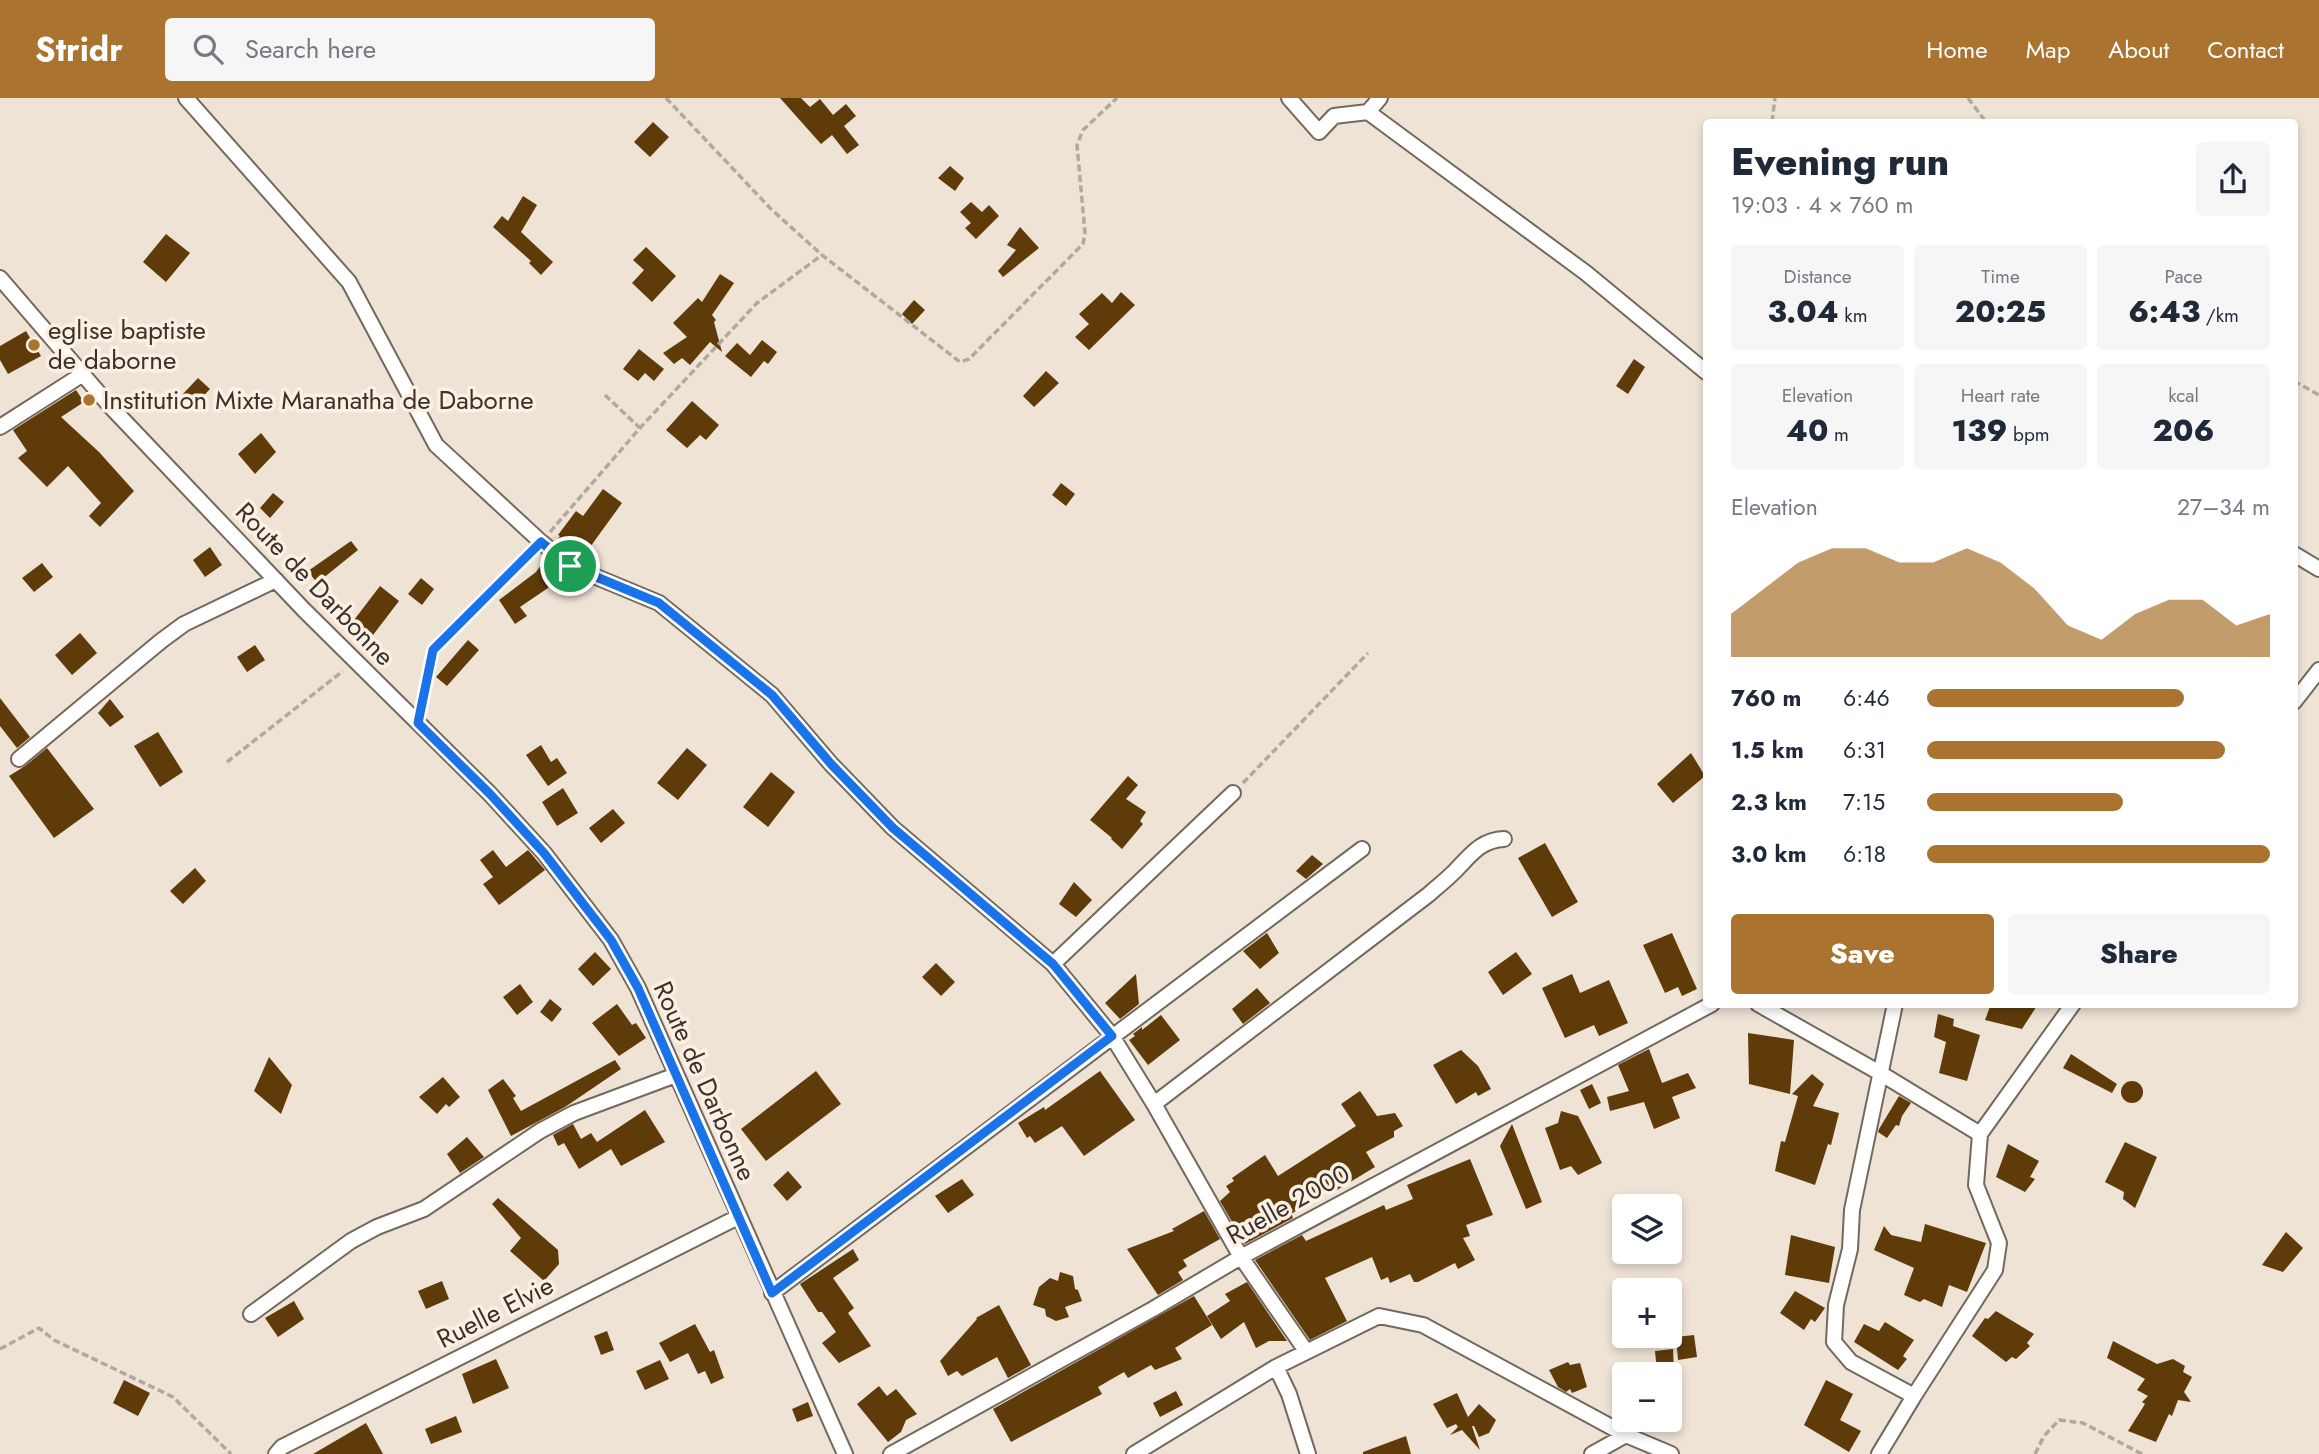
<!DOCTYPE html>
<html lang="en">
<head>
<meta charset="utf-8">
<style>
  :root { --surface:#fff; --page:#f6f6f7; --text:#1f2937; --muted:#747a83; --accent:#aa732f }
  body { margin:0; font-family:Jost,sans-serif; background:var(--page); color:var(--text); height:100vh; display:flex; flex-direction:column; font-size:26px; white-space:nowrap }
  * { box-sizing:border-box; margin:0 }
  p { font-size:23px; color:var(--muted) }
  .icon { flex:none; width:38px; height:38px; fill:none; stroke:currentColor; stroke-width:2; stroke-linecap:round; stroke-linejoin:round }
  .map { position:relative; flex:1; overflow:hidden }
  .panel { position:absolute; left:1703px; top:21px; width:595px; height:889px; display:flex; flex-direction:column; background:var(--surface); border-radius:7px; box-shadow:0 4px 10px #0003 }
  .panel>* { flex:none }
  .controls { position:absolute; left:1612px; top:1096px; display:grid; gap:14px }
  .controls a { display:grid; place-items:center; width:70px; height:70px; border-radius:7px; background:var(--surface); box-shadow:0 4px 10px #0003; font-size:35px }
  .pin { position:absolute; display:grid; place-items:center; width:60px; height:60px; color:#fff; margin:-30px; border:4px solid #fff; border-radius:50%; box-shadow:0 2px 7px #0007 }
  .round { display:grid; place-items:center; flex:none; width:74px; height:74px; border-radius:7px; background:var(--page) }
  .headline { display:flex; align-items:center; justify-content:space-between; height:119px; padding:0 28px }
  h1 { font-size:38px; font-weight:800; line-height:52px }
  .figures { display:grid; grid-template-columns:repeat(3,1fr); gap:10px; height:119px; padding:7px 28px }
  .figures div { display:grid; align-content:center; border-radius:7px; background:var(--page); text-align:center }
  .figures b { font-size:30px; font-weight:800 }
  .figures small { font-size:19px; font-weight:400 }
  .figures p { font-size:19px }
  .chart { height:196px; padding:14px 28px }
  .chart p { display:flex; justify-content:space-between }
  .chart svg { width:100%; height:126px; margin-top:7px; fill:var(--accent); opacity:.7 }
  .primary-button { display:flex; gap:14px; margin-top:auto; padding:14px 28px }
  .primary-button a { flex:1; height:80px; border-radius:7px; background:var(--accent); color:#fff; font-size:28px; font-weight:800; line-height:80px; text-align:center }
  .primary-button a+a { background:var(--page); color:var(--text) }
  ul { padding:0 28px; list-style:none; font-size:23px }
  li { display:grid; grid-template-columns:112px 84px 1fr; align-items:center; height:52px }
  li i { height:18px; border-radius:9px; background:var(--accent) }
  header { display:flex; align-items:center; gap:42px; box-sizing:border-box; height:98px; padding:0 35px; background:var(--accent); color:#fff }
  header strong { font-size:33px }
  nav { display:flex; gap:38px; margin-inline-start:auto; font-size:24px }
  .search { width:490px; height:63px; background:var(--page); display:flex; align-items:center; gap:18px; box-sizing:border-box; padding:0 24px; border-radius:7px; color:var(--muted); font-size:26px }
  .map>svg:first-child { display:block }
  .building { fill:#5f3b09 }
  .lines { fill:none; stroke-linecap:round; stroke-linejoin:round }
  .minor-casing { stroke:#73685d; stroke-width:18 }
  .path { stroke:#b2a99e; stroke-width:3.5; stroke-dasharray:7 3.5; stroke-linecap:butt }
  .minor { stroke:#fff; stroke-width:14 }
  .route-casing { stroke:#fff; stroke-width:14 }
  .route { stroke:#1a73e8; stroke-width:9 }
  .poi-dot { fill:#aa732f; stroke:#fdf0e3; stroke-width:2.5 }
  .labels { text-anchor:middle; stroke-width:7; stroke-linejoin:round; paint-order:stroke }
  .poi-label { font-size:26px; fill:#37332e; stroke:#fdf0e3; text-anchor:start }
  .street-label { font-size:26px; fill:#37332e; stroke:#fdf0e3 }
</style>
</head>
<body>
<header>
<strong>Stridr</strong>
<div class="search"><svg class="icon" aria-label="search" viewBox="0 0 24 24"><circle cx="10" cy="10" r="6"/><path d="M15 15l6 6"/></svg>Search here</div>
<nav><a>Home</a><a>Map</a><a>About</a><a>Contact</a></nav>
</header>
<div class="map">
<svg width="2319" height="1356" viewBox="0 0 2319 1356">
  <rect width="100%" height="100%" fill="#efe3d6"/>
  <path class="building" d="M780,0H801L810,9L820,1L833,17L846,6L856,18L844,28L859,47L847,56L832,37L821,46Z
    M653,24L669,39L650,59L634,44Z
    M950,68L964,80L955,93L938,80Z
    M523,98L537,107L521,134L553,164L541,177L529,165L531,163L493,129L502,118L508,123Z
    M971,104L982,114L989,107L999,118L976,141L965,130L971,125L960,114Z
    M1020,129L1039,150L1003,179L998,173L1016,152L1007,147Z
    M166,136L190,155L166,184L143,164Z
    M646,149L676,178L652,204L632,185L644,172L633,162Z
    M720,176L734,185L712,217L716,222L714,224L722,254L710,244L690,267L682,260L674,266L663,255L687,239L673,225L698,200L702,204Z
    M1121,194L1135,207L1089,252L1075,239L1089,226L1079,216L1102,195L1112,205Z
    M914,202L925,212L912,226L902,216Z
    M26,233L41,258L8,276L0,262V248Z
    M762,242L777,254L768,266L764,263L751,279L725,258L737,245L750,257Z
    M639,251L664,271L654,283L645,275L638,283L623,271Z
    M1634,261L1645,269L1628,296L1616,288Z
    M1046,273L1059,285L1034,309L1023,298Z
    M198,280L210,291L194,308L182,297Z
    M76,292L84,304L61,319L99,354L134,393L100,429L89,418L101,405L68,368L47,389L18,360L27,353L13,332Z
    M692,303L719,327L706,342L700,337L687,350L666,332Z
    M261,335L276,354L255,376L238,356Z
    M1061,385L1075,396L1066,408L1052,397Z
    M603,391L622,405L585,456L576,450L571,456L556,444L560,438L558,437L576,413L583,418Z
    M273,395L284,404L270,420L260,410Z
    M351,443L358,452L317,485L308,473Z
    M210,449L222,467L205,479L193,462Z
    M546,460L560,472L548,490L520,509L527,518L515,526L499,502L536,474Z
    M42,465L53,479L34,494L22,480Z
    M421,480L434,491L422,507L408,496Z
    M380,488L399,503L373,537L354,522Z
    M80,535L97,555L72,577L55,557Z
    M468,542L479,552L447,588L436,579Z
    M255,547L265,562L247,574L237,559Z
    M0,600L30,639L17,650L0,628Z
    M110,601L124,619L110,629L98,615Z
    M158,634L183,674L160,689L134,648Z
    M541,647L551,664L557,660L567,675L548,688L526,657Z
    M47,650L94,711L54,740L9,678L25,668Z
    M687,650L707,667L678,702L657,685Z
    M1691,655L1705,678L1673,705L1657,686Z
    M771,674L795,694L768,729L743,709Z
    M1128,678L1138,687L1126,701L1146,714L1140,723L1143,726L1122,751L1111,741L1112,740L1090,722Z
    M563,690L578,715L557,728L542,704Z
    M613,711L625,725L601,745L589,730Z
    M1545,745L1578,804L1552,819L1518,760Z
    M493,752L506,769L528,752L545,772L499,807L483,786L493,779L480,762Z
    M1312,757L1323,766L1306,781L1296,773Z
    M195,770L206,783L183,806L170,793Z
    M1074,784L1092,802L1076,819L1059,806Z
    M1267,835L1279,855L1260,871L1243,853Z
    M1672,835L1697,891L1682,898L1678,889L1665,895L1643,847Z
    M595,854L611,871L593,888L578,871Z
    M1516,854L1532,876L1503,897L1488,874Z
    M936,865L955,884L941,898L922,879Z
    M1136,876L1139,906L1120,921L1105,905Z
    M1572,876L1580,895L1609,882L1628,925L1599,938L1594,927L1565,940L1542,890Z
    M520,886L533,904L517,917L503,899Z
    M1257,890L1270,905L1243,926L1232,911Z
    M550,901L562,911L552,924L540,914Z
    M617,906L632,927L636,925L646,940L619,958L592,925Z
    M1991,906H2038L2022,931L1985,922Z
    M1938,916L1954,921L1953,928L1980,937L1967,983L1939,975L1946,944L1934,939Z
    M1161,917L1180,942L1148,967L1129,942L1135,938L1133,936L1142,929V932Z
    M1748,935L1794,942L1790,996L1749,986Z
    M1649,951L1662,985L1688,975L1696,990L1672,999L1680,1020L1654,1031L1644,1004L1610,1013L1607,999L1629,993L1618,967Z
    M1461,952L1478,968L1491,991L1478,998L1476,994L1456,1006L1433,967Z
    M2071,956L2117,986L2112,995L2063,970Z
    M269,959L292,987L281,1016L254,993Z
    M615,962L621,971L565,1009L511,1038L488,992L503,981L516,998L513,1000L521,1013Z
    M816,973L841,1006L766,1063L741,1031Z
    M1100,973L1135,1022L1084,1058L1062,1028L1035,1045L1030,1038L1027,1040L1018,1025L1044,1009L1045,1012Z
    M1812,976L1824,986L1813,1008L1839,1015L1831,1047L1828,1046L1815,1087L1775,1073L1781,1043L1785,1044L1798,998L1792,996Z
    M443,979L460,999L449,1009L446,1006L437,1016L419,999Z
    M2121 994a11 11 0 1 1 22 0a11 11 0 1 1-22 0Z
    M1592,986L1601,1005L1589,1011L1580,992Z
    M1360,993L1377,1018L1395,1015L1403,1028L1394,1033V1039L1366,1054L1375,1069L1337,1092L1335,1089L1291,1116L1293,1120L1245,1146L1220,1103L1230,1094L1226,1088L1234,1083L1232,1080L1265,1057L1278,1078L1356,1028L1341,1006Z
    M1899,998L1911,1005L1902,1018L1899,1028L1896,1027L1887,1040L1878,1034L1879,1031Z
    M645,1012L665,1044L621,1068L611,1051L579,1071L564,1045L558,1048L553,1037L573,1026L581,1041L591,1035L597,1044Z
    M1561,1013L1578,1018L1602,1065L1578,1077L1571,1068L1560,1072L1545,1030L1558,1025Z
    M1512,1026L1542,1104L1526,1111L1500,1048Z
    M467,1039L484,1059L460,1075L447,1056Z
    M2125,1044L2157,1059L2135,1110L2123,1101L2124,1094L2105,1084Z
    M2008,1046L2039,1063L2030,1079L2035,1081L2025,1094L1996,1079Z
    M1470,1061L1493,1117L1466,1127L1470,1138L1463,1140L1475,1162L1458,1171L1455,1165L1418,1184H1414L1410,1176L1390,1185L1388,1179L1381,1182L1372,1159L1325,1180L1347,1223L1310,1242L1255,1162L1302,1137L1306,1143L1384,1107L1386,1112L1413,1101L1407,1087Z
    M788,1073L802,1089L787,1103L773,1087Z
    M962,1081L974,1097L948,1115L935,1098Z
    M498,1100L558,1152L559,1166L544,1183L510,1153L521,1140L492,1106Z
    M1204,1113L1220,1141L1183,1162L1187,1168L1178,1174L1183,1182L1158,1197L1127,1151L1174,1133L1172,1131Z
    M1925,1126L1986,1145L1967,1194L1949,1187L1942,1209L1924,1201L1920,1204L1904,1197L1914,1170L1874,1152L1884,1128L1891,1137L1921,1144Z
    M2286,1134L2303,1150L2283,1174L2262,1167Z
    M1791,1137L1835,1149L1829,1185L1785,1177Z
    M853,1151L859,1162L833,1180L854,1210L848,1215L871,1248L839,1265L822,1245L836,1234L822,1214H818L800,1186Z
    M1060,1174L1073,1178L1075,1191L1078,1192L1082,1203L1065,1209L1069,1219L1056,1223L1046,1218L1045,1211L1033,1207L1039,1189L1050,1180L1058,1183Z
    M442,1183L449,1201L426,1211L418,1193Z
    M1247,1184L1287,1243H1269L1256,1250L1244,1224L1221,1241L1207,1218L1230,1203L1225,1196Z
    M1795,1193L1825,1210L1815,1224L1811,1221L1804,1232L1780,1215Z
    M516,1197L524,1211L510,1219L502,1204Z
    M1194,1198L1212,1227L1175,1250L1182,1261L1155,1272L1151,1267L1128,1280L1124,1274L1098,1289L1102,1296L1011,1344L993,1311Z
    M294,1203L304,1221L278,1239L265,1220Z
    M999,1207L1031,1267L1008,1280L997,1259L962,1278L957,1273L948,1278L940,1263L977,1221L976,1220Z
    M1996,1213L2034,1236L2027,1245L2030,1248L2016,1261L2012,1259L2006,1264L1972,1238L1985,1220L1988,1221Z
    M1885,1224L1914,1242L1903,1258L1907,1261L1898,1272L1854,1244L1864,1226L1879,1233Z
    M695,1226L710,1254L714,1252L724,1280L711,1286L705,1273L698,1276L688,1255L670,1264L659,1245Z
    M607,1233L614,1252L601,1257L594,1238Z
    M1694,1237L1697,1259L1678,1262L1676,1239Z
    M2113,1243L2157,1266L2173,1261L2185,1268L2183,1274L2192,1279L2184,1294L2191,1304L2178,1302L2172,1318L2169,1316L2156,1344L2128,1333L2145,1306L2142,1304L2148,1298L2137,1292L2145,1281L2107,1260Z
    M1673,1251L1674,1273L1657,1274L1655,1253Z
    M496,1261L509,1290L473,1306L462,1276Z
    M660,1262L669,1281L645,1292L636,1273Z
    M1568,1264L1570,1267L1580,1265L1587,1289L1572,1295L1570,1291L1566,1294L1558,1289L1549,1272Z
    M124,1282L150,1295L138,1318L113,1305Z
    M1826,1282L1853,1296L1840,1322L1861,1333L1849,1354L1804,1327Z
    M879,1288L887,1298L896,1291L917,1316L906,1322L901,1334L888,1344L857,1306Z
    M1176,1293L1183,1307L1160,1319L1153,1305Z
    M1457,1295L1468,1319L1479,1306L1496,1322L1489,1335L1479,1339L1474,1328H1472L1480,1352L1462,1332L1450,1337L1458,1329L1456,1326L1447,1330L1433,1306Z
    M808,1304L813,1318L797,1324L792,1311Z
    M456,1318L462,1334L431,1346L425,1331Z
    M366,1325L383,1356H313Z
    M1406,1338L1411,1356H1363V1354Z"/>
  <g class="lines">
    <g class="minor-casing">
      <path id="minor" d="M186,0L349,184L436,347L541,444L570,468L659,505L772,597L831,666L893,730L1053,866L1112,938L1154,1006L1241,1159L1306,1253
        M1289,0L1319,34L1334,18L1368,14L1380,0
        M1368,14L1586,175L1706,274
        M0,180L110,308L304,512L490,696L544,755L611,842L638,890L845,1356
        M0,329L83,276
        M2294,456L2319,471
        M2294,604L2319,572
        M19,661L161,543L184,526L276,482
        M1053,866L1233,695
        M1758,906L1880,975L1980,1036L1976,1087L1999,1145L1995,1172L1914,1298L1879,1356
        M1895,906L1852,1112L1850,1151L1836,1207L1834,1244L1851,1264L1914,1298
        M1154,1006L1428,797C1437,789 1446,782 1454,774C1470,758 1480,742 1504,741
        M1980,1036L2073,906
        M772,1195L1362,751
        M251,1216L351,1143L377,1129L424,1111L540,1033L574,1015L676,977
        M1276,1269L1289,1296L1308,1356
        M276,1356L282,1349L738,1119
        M891,1356L1153,1211L1241,1159L1712,906
        M1134,1356L1276,1269L1379,1218L1423,1227L1626,1337L1671,1356
        M1592,1356L1626,1337"/>
    </g>
    <path class="path" d="M666,0L771,111L822,157L960,264L969,261L1083,146L1085,135L1077,47L1083,32L1117,0
      M1968,0L1986,24
      M1772,24L1775,0
      M2294,283L2319,297
      M605,297L640,330
      M550,434L640,330L757,205L822,157
      M422,605L433,552L530,454
      M227,664L343,573
      M1243,685L1368,555
      M0,1251L39,1230L54,1242L173,1299L231,1356
      M2035,1356L2044,1338L2059,1322L2083,1325L2142,1356"/>
    <use href="#minor" class="minor"/>
  </g>
  <g class="lines">
    <g class="route-casing">
      <path id="route" d="M541,444L570,468L659,505L772,597L831,666L893,730L1053,866L1112,938L772,1195L638,890L611,842L544,755L490,696L418,625L433,552Z"/>
    </g>
    <use href="#route" class="route"/>
  </g>
  <g class="poi-dot">
    <circle cx="34" cy="247" r="7"/>
    <circle cx="89" cy="302" r="7"/>
  </g>
  <g class="labels">
    <g class="poi-label">
      <text x="48" y="241">eglise baptiste<tspan x="48" dy="30">de daborne</tspan></text>
      <text x="103" y="311">Institution Mixte Maranatha de Daborne</text>
    </g>
    <g class="street-label">
      <text transform="translate(315 486) rotate(46)" y="9">Route de Darbonne</text>
      <text transform="translate(705 983) rotate(66)" y="9">Route de Darbonne</text>
      <text transform="translate(1288 1106) rotate(-29)" y="9">Ruelle 2000</text>
      <text transform="translate(495 1214) rotate(-27)" y="9">Ruelle Elvie</text>
    </g>
  </g>
</svg>
<div class="controls">
<a><svg class="icon" aria-label="layers" viewBox="0 0 24 24"><path d="M12 4l9 5-9 5-9-5zM3 14l9 5 9-5"/></svg></a>
<a>+</a>
<a>−</a>
</div>
<div class="pin" style="left:570px;top:468px;background:#1e9e55"><svg class="icon" aria-label="arrive" viewBox="0 0 24 24"><path d="M6 21V4h12l-3 4 3 4H6"/></svg></div>
<section class="panel">
<div class="headline"><div><h1>Evening run</h1><p>19:03 · 4 × 760 m</p></div><a class="round"><svg class="icon" aria-label="share" viewBox="0 0 24 24"><path d="M12 15V3M7 8l5-5 5 5M5 13v7h14v-7"/></svg></a></div>
<div class="figures">
<div><p>Distance</p><b>3.04<small> km</small></b></div>
<div><p>Time</p><b>20:25</b></div>
<div><p>Pace</p><b>6:43<small> /km</small></b></div>
</div>
<div class="figures">
<div><p>Elevation</p><b>40<small> m</small></b></div>
<div><p>Heart rate</p><b>139<small> bpm</small></b></div>
<div><p>kcal</p><b>206</b></div>
</div>
<div class="chart"><p><span>Elevation</span>27–34 m</p>
<svg viewBox="0 0 160 44" preserveAspectRatio="none"><path d="M0 44V29L10 20L20 11L30 6L40 6L50 11L60 11L70 6L80 11L90 20L100 33L110 38L120 29L130 24L140 24L150 33L160 29V44z"/></svg>
</div>
<ul>
<li><b>760 m</b>6:46<i style="width:75%"></i></li>
<li><b>1.5 km</b>6:31<i style="width:87%"></i></li>
<li><b>2.3 km</b>7:15<i style="width:57%"></i></li>
<li><b>3.0 km</b>6:18<i style="width:100%"></i></li>
</ul>
<div class="primary-button"><a>Save</a><a>Share</a></div>
</section>
</div>
</body>
</html>
